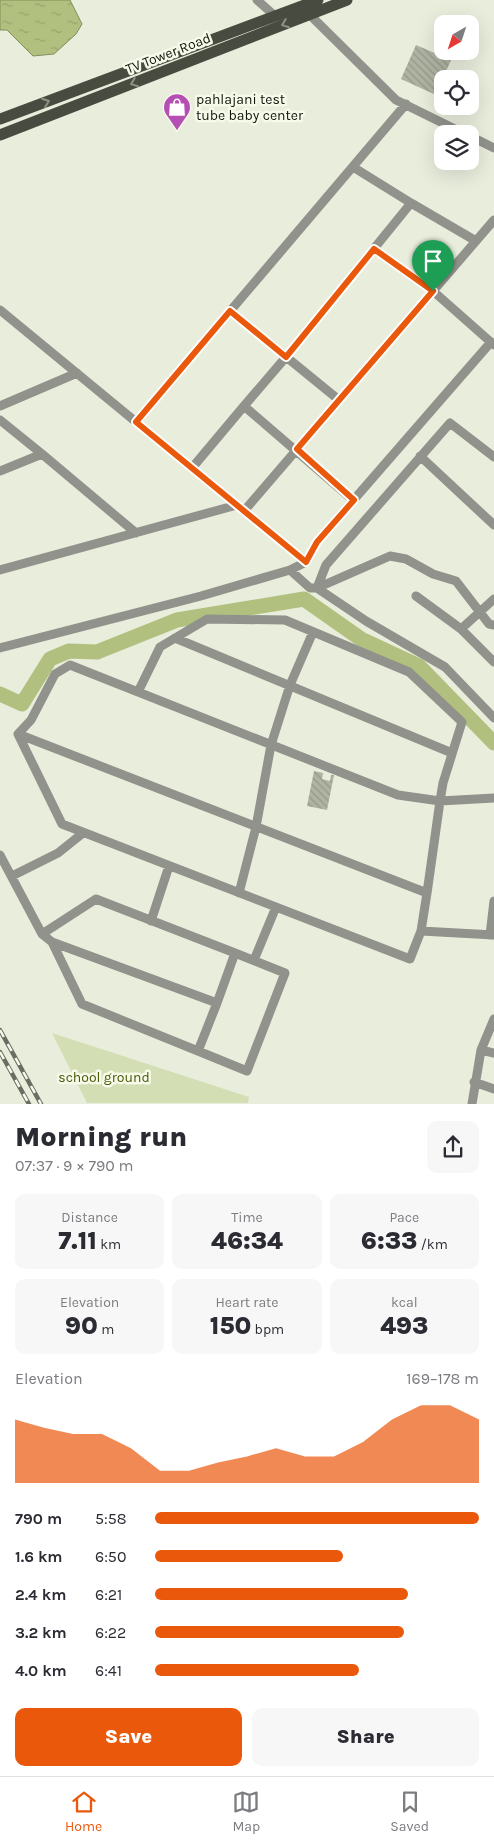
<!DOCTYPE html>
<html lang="en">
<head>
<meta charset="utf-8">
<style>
  :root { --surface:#fff; --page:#f7f7f7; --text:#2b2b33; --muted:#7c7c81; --line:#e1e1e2; --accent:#ea580c }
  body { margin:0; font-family:Karla,sans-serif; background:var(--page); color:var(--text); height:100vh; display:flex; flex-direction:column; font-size:19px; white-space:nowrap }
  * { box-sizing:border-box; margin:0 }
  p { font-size:16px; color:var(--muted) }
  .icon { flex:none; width:28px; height:28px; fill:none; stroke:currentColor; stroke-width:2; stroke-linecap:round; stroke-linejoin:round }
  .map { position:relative; height:1104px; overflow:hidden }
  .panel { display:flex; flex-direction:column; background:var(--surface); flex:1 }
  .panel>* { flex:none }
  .needle { width:32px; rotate:219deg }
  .tools { position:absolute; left:434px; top:15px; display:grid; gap:10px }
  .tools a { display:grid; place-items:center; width:45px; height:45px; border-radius:10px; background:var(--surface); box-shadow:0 5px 20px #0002; font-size:25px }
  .pin { position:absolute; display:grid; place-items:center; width:42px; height:42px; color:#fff; margin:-51px -21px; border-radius:50% 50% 50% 0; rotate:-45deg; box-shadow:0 0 5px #0007 }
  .pin .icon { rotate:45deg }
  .round { display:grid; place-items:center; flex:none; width:52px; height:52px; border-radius:10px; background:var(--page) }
  .overview { display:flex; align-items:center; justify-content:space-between; height:85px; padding:0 15px }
  h1 { font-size:28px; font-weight:800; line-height:38px }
  .stats { display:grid; grid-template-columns:repeat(3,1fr); gap:8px; height:85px; padding:5px 15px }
  .stats div { display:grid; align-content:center; border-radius:10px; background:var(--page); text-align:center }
  .stats b { font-size:25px; font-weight:800 }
  .stats small { font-size:14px; font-weight:400 }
  .stats p { font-size:14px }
  .chart { height:140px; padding:10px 15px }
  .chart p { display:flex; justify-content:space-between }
  .chart svg { width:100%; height:90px; margin-top:5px; fill:var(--accent); opacity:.7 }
  .primary-button { display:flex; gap:10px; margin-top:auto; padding:10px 15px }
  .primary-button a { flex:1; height:58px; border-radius:10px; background:var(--accent); color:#fff; font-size:20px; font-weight:800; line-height:58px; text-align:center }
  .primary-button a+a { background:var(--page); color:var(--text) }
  ul { padding:0 15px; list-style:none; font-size:16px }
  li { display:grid; grid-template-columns:80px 60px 1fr; align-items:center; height:38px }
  li i { height:12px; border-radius:6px; background:var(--accent) }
  .tab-bar { display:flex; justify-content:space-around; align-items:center; height:70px; border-top:1px solid var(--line); background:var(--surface); font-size:14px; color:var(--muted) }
  .tab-bar a { display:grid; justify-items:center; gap:2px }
  .tab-bar .on { color:var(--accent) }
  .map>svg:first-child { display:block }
  .green { fill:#d4deb4 }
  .water { fill:url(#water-ripples); stroke:#828d5d }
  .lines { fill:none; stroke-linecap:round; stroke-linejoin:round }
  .river { stroke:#b1c07e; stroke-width:15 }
  .building { fill:url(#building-back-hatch) }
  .minor { stroke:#90928b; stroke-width:9 }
  .major { stroke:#484b3f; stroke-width:11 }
  .rail-casing { stroke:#6a6d63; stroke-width:4.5 }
  .rail { stroke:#f6fae9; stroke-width:2.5; stroke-dasharray:8; stroke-linecap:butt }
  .oneway { stroke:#8e9183 }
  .route-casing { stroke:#fff; stroke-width:10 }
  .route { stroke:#ea580c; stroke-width:6 }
  .labels { text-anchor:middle; stroke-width:5; stroke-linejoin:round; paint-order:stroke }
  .street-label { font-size:14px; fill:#13150f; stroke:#f6fae9 }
  .poi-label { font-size:14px; fill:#13150f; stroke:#f6fae9; text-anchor:start }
  .park-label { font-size:14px; fill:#4c580b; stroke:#f6fae9 }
</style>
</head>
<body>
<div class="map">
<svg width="494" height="1104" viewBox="0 0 494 1104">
  <defs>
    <pattern id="water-ripples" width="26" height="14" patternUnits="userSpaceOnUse" patternTransform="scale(1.25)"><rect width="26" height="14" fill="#b1c07e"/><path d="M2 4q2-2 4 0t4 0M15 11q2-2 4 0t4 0" fill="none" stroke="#97a46c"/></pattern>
    <pattern id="building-back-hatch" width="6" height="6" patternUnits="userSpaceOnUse" patternTransform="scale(1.25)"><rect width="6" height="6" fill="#aeb3a2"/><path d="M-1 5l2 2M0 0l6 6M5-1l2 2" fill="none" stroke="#95998a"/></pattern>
  </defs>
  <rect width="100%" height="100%" fill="#e8eddc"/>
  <path class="green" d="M52,1033L249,1097L248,1103H87Z"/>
  <path class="water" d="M0,0H70L82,24L76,34L54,54L33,56L7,30H0Z"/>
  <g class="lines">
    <path class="river" d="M0,694L22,704L50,659L69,651L97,652L177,620L304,599L361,639L419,666L494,743"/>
  </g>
  <path class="building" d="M416,45L451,60L436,95L401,79Z
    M314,771L323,773L322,779L330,781L331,775H334L327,810L307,806Z"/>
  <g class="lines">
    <path class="minor" d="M257,0L275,16
      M309,14L396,100L465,134
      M470,136L494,148
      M411,203L476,241
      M374,249L433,291L494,345
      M0,310L306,562
      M230,311L339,400
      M0,406L77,373
      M244,406L286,357L411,203L353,167
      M0,420L42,454L0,471
      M136,422L406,104
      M42,454L136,533
      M420,456L494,525
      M494,457L450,423L326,565L317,588L390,556L406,559L433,574L456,581L489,624L494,625
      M192,468L244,406L353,500
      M244,511L494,220
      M0,570L237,505
      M290,570L310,588H317L366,621L445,667L494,718
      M416,596L461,629
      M494,599L461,629L494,662
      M175,638L452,753
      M0,648L201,596L290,570L306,562L317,542L491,342
      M138,692L160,647L207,619L285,620L409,672L462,722L443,783L440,801L494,798
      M18,734L31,720L55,674L70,665L398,795L440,801L427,893
      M18,734L427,893L421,931L494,935
      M18,734L62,824L410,959L421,931
      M0,855L42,934
      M12,876L58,853L83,833
      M239,893L256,827L271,745L290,685L313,632
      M96,899L235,953L217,1003L52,942L42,934Z
      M151,921L169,866
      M490,935L494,901
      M52,942L82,1004L198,1051
      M254,960L276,907
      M217,1003L198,1051L247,1071L285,973L235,953
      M481,1050L494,1053
      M474,1082L494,1089
      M472,1104L481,1050L494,1019"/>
    <path class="major" d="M0,119L318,0
      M0,135L347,0"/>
    <g class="rail-casing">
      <path id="rail" d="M0,1030L41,1104
        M0,1052L29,1104"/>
    </g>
    <use href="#rail" class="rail"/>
  </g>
  <defs><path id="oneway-chevron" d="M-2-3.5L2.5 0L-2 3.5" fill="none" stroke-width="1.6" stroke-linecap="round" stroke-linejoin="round" transform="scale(1.25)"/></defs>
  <g class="oneway">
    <use href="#oneway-chevron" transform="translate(285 24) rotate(159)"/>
    <use href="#oneway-chevron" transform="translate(134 83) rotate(159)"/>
    <use href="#oneway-chevron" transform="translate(46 102) rotate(-20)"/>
  </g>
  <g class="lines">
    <g class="route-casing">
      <path id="route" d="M374,249L433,291L297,449L354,500L317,542L306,562L136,422L230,311L286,357Z"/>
    </g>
    <use href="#route" class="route"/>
  </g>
  <defs>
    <g id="shop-pin" transform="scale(1.4375)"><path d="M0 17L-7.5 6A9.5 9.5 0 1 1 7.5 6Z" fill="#b64fb3" stroke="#f6fae9"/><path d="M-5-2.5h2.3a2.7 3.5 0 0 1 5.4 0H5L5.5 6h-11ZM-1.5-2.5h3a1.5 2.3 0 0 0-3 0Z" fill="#fff"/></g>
  </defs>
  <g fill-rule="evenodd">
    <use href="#shop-pin" x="177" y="107"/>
  </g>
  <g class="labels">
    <g class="street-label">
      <text transform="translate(168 53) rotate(-21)" y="5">TV Tower Road</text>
    </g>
    <g class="poi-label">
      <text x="196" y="104">pahlajani test<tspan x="196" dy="16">tube baby center</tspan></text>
    </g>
    <g class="park-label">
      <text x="104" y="1082">school ground</text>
    </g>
  </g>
</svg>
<div class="tools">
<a><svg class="needle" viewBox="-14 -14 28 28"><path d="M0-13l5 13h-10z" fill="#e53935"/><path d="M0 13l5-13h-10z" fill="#7c7c81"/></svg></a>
<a><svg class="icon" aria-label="locate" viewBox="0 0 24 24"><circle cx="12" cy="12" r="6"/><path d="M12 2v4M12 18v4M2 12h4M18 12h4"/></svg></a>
<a><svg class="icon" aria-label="layers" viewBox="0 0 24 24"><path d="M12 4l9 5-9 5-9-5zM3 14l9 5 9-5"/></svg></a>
</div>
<div class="pin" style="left:433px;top:291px;background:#1e9e55"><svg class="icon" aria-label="arrive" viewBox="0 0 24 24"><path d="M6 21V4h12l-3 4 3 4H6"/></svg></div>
</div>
<section class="panel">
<div class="overview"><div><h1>Morning run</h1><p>07:37 · 9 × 790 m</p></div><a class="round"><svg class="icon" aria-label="share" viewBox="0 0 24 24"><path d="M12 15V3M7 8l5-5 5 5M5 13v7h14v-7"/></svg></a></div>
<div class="stats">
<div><p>Distance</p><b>7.11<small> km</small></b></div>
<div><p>Time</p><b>46:34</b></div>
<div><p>Pace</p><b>6:33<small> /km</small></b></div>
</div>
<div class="stats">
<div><p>Elevation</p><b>90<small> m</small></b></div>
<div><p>Heart rate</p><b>150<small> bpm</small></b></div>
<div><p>kcal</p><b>493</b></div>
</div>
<div class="chart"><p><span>Elevation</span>169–178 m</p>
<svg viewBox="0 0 160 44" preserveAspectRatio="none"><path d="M0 44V13L10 17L20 20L30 20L40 27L50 38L60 38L70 34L80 31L90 27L100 31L110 31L120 24L130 13L140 6L150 6L160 13V44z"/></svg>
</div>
<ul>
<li><b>790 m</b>5:58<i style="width:100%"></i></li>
<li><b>1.6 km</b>6:50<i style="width:58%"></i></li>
<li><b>2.4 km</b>6:21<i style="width:78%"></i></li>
<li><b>3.2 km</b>6:22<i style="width:77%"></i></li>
<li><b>4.0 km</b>6:41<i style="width:63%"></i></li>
</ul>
<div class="primary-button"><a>Save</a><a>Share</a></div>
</section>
<nav class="tab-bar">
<a class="on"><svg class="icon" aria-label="home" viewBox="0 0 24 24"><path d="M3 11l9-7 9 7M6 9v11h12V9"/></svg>Home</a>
<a><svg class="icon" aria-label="map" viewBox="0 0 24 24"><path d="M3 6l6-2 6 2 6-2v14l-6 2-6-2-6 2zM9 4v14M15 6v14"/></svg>Map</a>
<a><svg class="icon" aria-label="saved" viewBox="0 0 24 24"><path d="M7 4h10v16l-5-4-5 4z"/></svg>Saved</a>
</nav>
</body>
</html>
